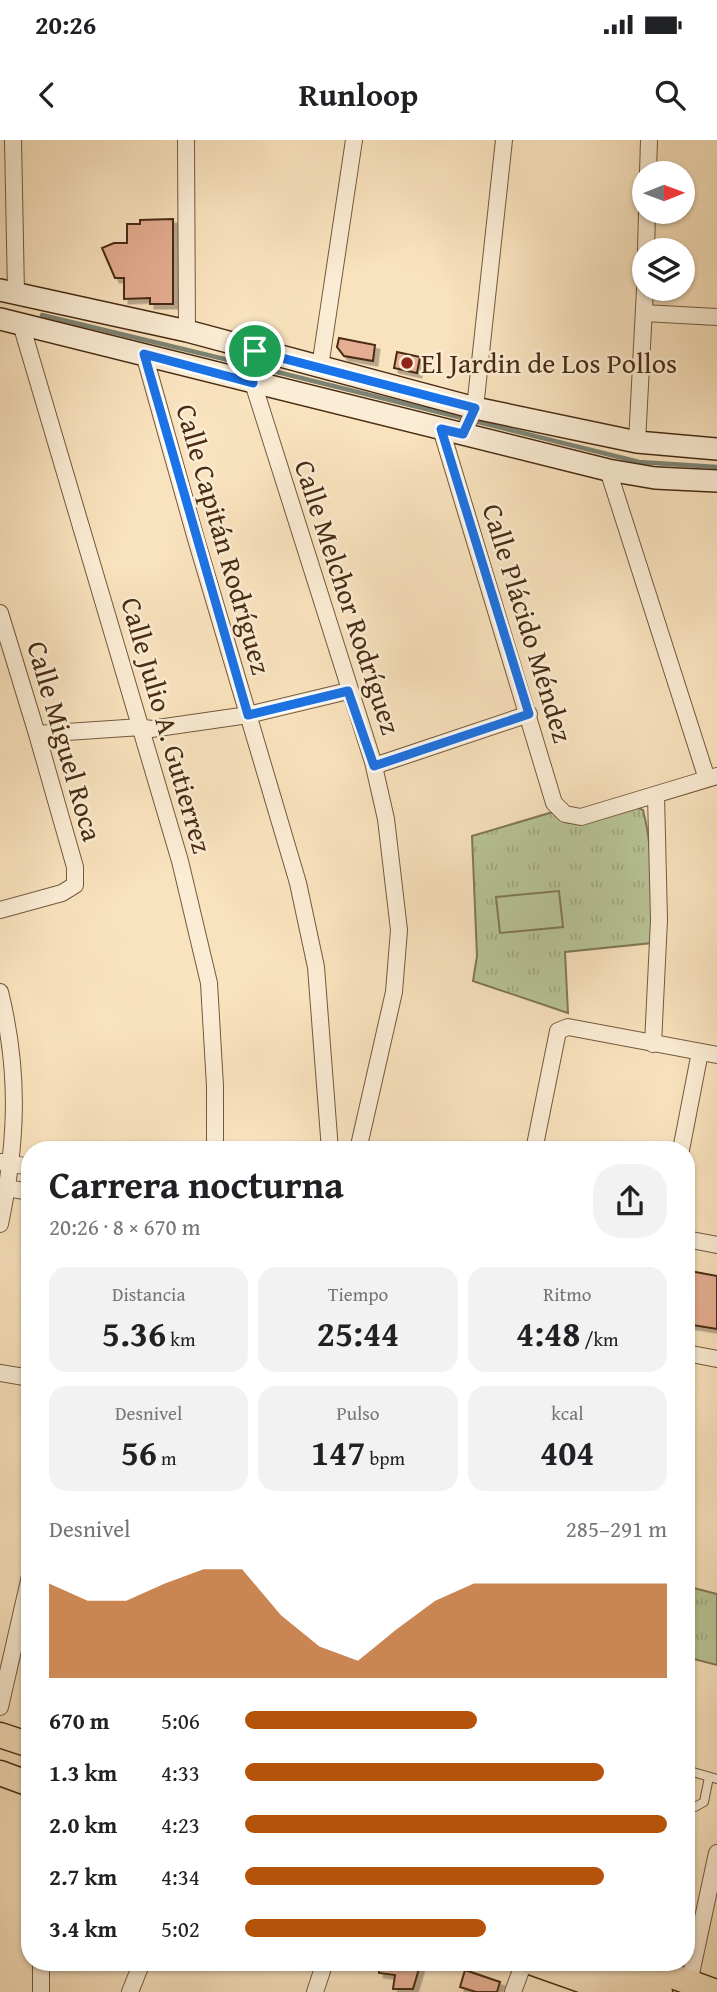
<!DOCTYPE html>
<html lang="es">
<head>
<meta charset="utf-8">
<style>
  :root { --surface:#fff; --page:#f2f2f2; --text:#202124; --muted:#757577; --accent:#b45309 }
  body { margin:0; font-family:"Gentium Book Plus",serif; background:var(--page); color:var(--text); height:100vh; display:flex; flex-direction:column; font-size:26px; white-space:nowrap }
  * { box-sizing:border-box; margin:0 }
  p { font-size:23px; color:var(--muted) }
  .icon { flex:none; width:38px; height:38px; fill:none; stroke:currentColor; stroke-width:2; stroke-linecap:round; stroke-linejoin:round }
  .map { position:relative; flex:1; overflow:hidden }
  .drawer { position:absolute; left:21px; top:1001px; width:674px; height:830px; display:flex; flex-direction:column; background:var(--surface); border-radius:28px; box-shadow:0 2px 5px #0004 }
  .drawer>* { flex:none }
  .needle { width:46px; rotate:89deg }
  .buttons { position:absolute; left:632px; top:21px; display:grid; gap:14px }
  .buttons a { display:grid; place-items:center; width:63px; height:63px; border-radius:50%; background:var(--surface); box-shadow:0 2px 5px #0004; font-size:35px }
  .pin { position:absolute; display:grid; place-items:center; width:60px; height:60px; color:#fff; margin:-30px; border:4px solid #fff; border-radius:50%; box-shadow:0 2px 7px #0007 }
  .round { display:grid; place-items:center; flex:none; width:74px; height:74px; border-radius:28px; background:var(--page) }
  .overview { display:flex; align-items:center; justify-content:space-between; height:119px; padding:0 28px }
  h1 { font-size:38px; font-weight:600; line-height:52px }
  .metrics { display:grid; grid-template-columns:repeat(3,1fr); gap:10px; height:119px; padding:7px 28px }
  .metrics div { display:grid; align-content:center; border-radius:18px; background:var(--page); text-align:center }
  .metrics b { font-size:35px; font-weight:600 }
  .metrics small { font-size:19px; font-weight:400 }
  .metrics p { font-size:19px }
  .chart { height:196px; padding:14px 28px }
  .chart p { display:flex; justify-content:space-between }
  .chart svg { width:100%; height:126px; margin-top:7px; fill:var(--accent); opacity:.7 }
  ul { padding:0 28px; list-style:none; font-size:23px }
  li { display:grid; grid-template-columns:112px 84px 1fr; align-items:center; height:52px }
  li i { height:18px; border-radius:9px; background:var(--accent) }
  .status { display:flex; justify-content:space-between; align-items:center; height:49px; padding:0 35px; background:var(--surface); direction:ltr }
  .status svg { height:19px; fill:currentColor }
  header { display:flex; justify-content:space-between; align-items:center; height:91px; padding:0 28px; background:var(--surface); font-size:32px; font-weight:600 }
  .map>svg:first-child { display:block }
  .park { fill:url(#park-tufts); stroke:#807854; stroke-width:2 }
  .garden { fill:#b8c596; stroke:#807854; stroke-width:2 }
  .lines { fill:none; stroke-linecap:round; stroke-linejoin:round }
  .stream { stroke:#7c8373; stroke-width:4.5 }
  .building { fill:#e5ae92; stroke:#482b12; stroke-width:2; filter:url(#shadow) }
  .lane-casing { stroke:#74593d; stroke-width:10 }
  .street-casing { stroke:#74593d; stroke-width:18 }
  .secondary-casing { stroke:#482b12; stroke-width:24 }
  .primary-casing { stroke:#482b12; stroke-width:27 }
  .lane { stroke:#fbedd5; stroke-width:8 }
  .street { stroke:#fbedd5; stroke-width:16 }
  .secondary { stroke:#fbedd5; stroke-width:21 }
  .primary { stroke:#f9e3be; stroke-width:24 }
  .route-casing { stroke:#fff; stroke-width:14 }
  .route { stroke:#1a73e8; stroke-width:9 }
  .poi-dot { fill:#8f2418; stroke:#fbedd5; stroke-width:2.5 }
  .labels { text-anchor:middle; stroke-width:5; stroke-linejoin:round; paint-order:stroke }
  .poi-label { font-size:28px; fill:#482b12; stroke:#fbedd5; text-anchor:start }
  .street-label { font-size:28px; fill:#482b12; stroke:#fbedd5 }
</style>
</head>
<body>
<div class="status"><b>20:26</b><svg viewBox="0 0 49 12"><path d="M0 12V9h3v3zM5 12V6h3v6zM10 12V3h3v9zM15 12V0h3v12zM26 1h20v11H26zM47 4h2v5h-2z"/></svg></div>
<header><svg class="icon" aria-label="back" viewBox="0 0 24 24"><path d="M15 5l-7 7 7 7"/></svg>Runloop<svg class="icon" aria-label="search" viewBox="0 0 24 24"><circle cx="10" cy="10" r="6"/><path d="M15 15l6 6"/></svg></header>
<div class="map">
<svg width="717" height="1852" viewBox="0 0 717 1852">
  <defs>
    <pattern id="park-tufts" width="24" height="20" patternUnits="userSpaceOnUse" patternTransform="scale(1.75)"><rect width="24" height="20" fill="#b8c596"/><path d="M3 7l-1-3M5 7V3M7 7l1-3M15 17l-1-3M17 17v-4M19 17l1-3" fill="none" stroke="#a0a980"/></pattern>
    <filter id="shadow"><feDropShadow dx="4.5" dy="4.5" stdDeviation="0" flood-color="#0004"/></filter>
  </defs>
  <rect width="100%" height="100%" fill="#f9e3be"/>
  <filter id="stains"><feTurbulence type="fractalNoise" baseFrequency=".00286" numOctaves="4"/><feColorMatrix values="0 0 0 0 .2 0 0 0 0 .09 0 0 0 0 .02 0 0 0 .5 -.17"/></filter>
  <radialGradient id="worn" r=".72"><stop offset=".6" stop-color="#630" stop-opacity="0"/><stop offset="1" stop-color="#630" stop-opacity=".3"/></radialGradient>
  <path class="park" d="M636,667L643,670C654,711 652,760 652,803L565,812L568,873L473,841L477,816L472,696L553,672C557,676 561,680 566,682C581,688 620,672 636,667Z
    M686,1446L717,1454V1525L686,1517Z"/>
  <path class="garden" d="M559,751L563,787L500,793L496,757Z"/>
  <g class="lines">
    <path class="stream" d="M42,175L249,225
      M257,227L639,322L717,327"/>
  </g>
  <path class="building" d="M173,79V164H150V158L124,159V138H115L102,108L114,103H127V84H140V80Z
    M339,198L375,205L373,221L344,216L337,207Z
    M397,212L420,217L417,233L394,228Z
    M690,1131L717,1136V1189L686,1184V1153Z
    M380,1822H421L413,1849H393L395,1835L379,1833Z
    M465,1830L500,1842L497,1852H476L460,1847Z"/>
  <g class="lines">
    <g class="lane-casing">
      <path id="lane" d="M686,1630L717,1639
        M686,1664L695,1667L704,1662L709,1637"/>
    </g>
    <g class="street-casing">
      <path id="street" d="M13,0L16,153
        M186,0L187,191
        M648,33L649,0
        M646,110L647,72
        M644,173L717,177
        M21,184L180,721L209,843L215,946V1010
        M255,211L252,231L253,243L373,622L386,679L399,790L394,852L358,1010
        M144,214L196,399L298,743L316,827L330,1010
        M320,227L354,0
        M441,289L554,663L565,674L581,677L717,636
        M463,294L475,268L504,0
        M637,302L645,149
        M608,330L707,639
        M0,473L37,594L75,727V745L62,753L0,770
        M37,594L141,587L151,589L248,575L348,551
        M374,626L529,574
        M0,852C20,933 17,1003 0,1084
        M653,904L659,780L656,655
        M534,1010L558,891L568,887L717,915
        M681,1010L700,912
        M1,1022L30,1027
        M0,1047L30,1052
        M686,1099L717,1105
        M686,1213L717,1219
        M0,1233L30,1238
        M0,1567L30,1436
        M41,1822V1852
        M689,1843L717,1713
        M130,1852L142,1822
        M315,1852L325,1822
        M513,1852L524,1822"/>
    </g>
    <g class="secondary-casing">
      <path id="secondary" d="M0,150L187,191L475,268L637,302L717,309
        M0,179L608,330L655,338L717,341"/>
    </g>
    <g class="primary-casing">
      <path id="primary" d="M0,1595L30,1605
        M0,1633L30,1644
        M530,1822L615,1852
        M634,1822L716,1852
        M597,1829L660,1852"/>
    </g>
    <use href="#lane" class="lane"/>
    <use href="#street" class="street"/>
    <use href="#secondary" class="secondary"/>
    <use href="#primary" class="primary"/>
  </g>
  <g class="lines">
    <g class="route-casing">
      <path id="route" d="M255,211L475,268L463,294L441,289L529,574L374,626L348,551L248,575L144,214L253,243L251,231Z"/>
    </g>
    <use href="#route" class="route"/>
  </g>
  <circle class="poi-dot" cx="407" cy="223" r="7"/>
  <g class="labels">
    <g class="poi-label">
      <text x="421" y="233">El Jardin de Los Pollos</text>
    </g>
    <g class="street-label">
      <text transform="translate(224 399) rotate(74)" y="10">Calle Capitán Rodríguez</text>
      <text transform="translate(348 457) rotate(72)" y="10">Calle Melchor Rodríguez</text>
      <text transform="translate(528 483) rotate(73)" y="10">Calle Plácido Méndez</text>
      <text transform="translate(167 585) rotate(74)" y="10">Calle Julio A. Gutierrez</text>
      <text transform="translate(65 601) rotate(74)" y="10">Calle Miguel Roca</text>
    </g>
  </g>
  <rect width="100%" height="100%" filter="url(#stains)"/>
  <rect width="100%" height="100%" fill="url(#worn)"/>
</svg>
<div class="buttons">
<a><svg class="needle" viewBox="-14 -14 28 28"><path d="M0-13l5 13h-10z" fill="#e53935"/><path d="M0 13l5-13h-10z" fill="#757577"/></svg></a>
<a><svg class="icon" aria-label="layers" viewBox="0 0 24 24"><path d="M12 4l9 5-9 5-9-5zM3 14l9 5 9-5"/></svg></a>
</div>
<div class="pin" style="left:255px;top:211px;background:#1e9e55"><svg class="icon" aria-label="arrive" viewBox="0 0 24 24"><path d="M6 21V4h12l-3 4 3 4H6"/></svg></div>
<section class="drawer">
<div class="overview"><div><h1>Carrera nocturna</h1><p>20:26 · 8 × 670 m</p></div><a class="round"><svg class="icon" aria-label="share" viewBox="0 0 24 24"><path d="M12 15V3M7 8l5-5 5 5M5 13v7h14v-7"/></svg></a></div>
<div class="metrics">
<div><p>Distancia</p><b>5.36<small> km</small></b></div>
<div><p>Tiempo</p><b>25:44</b></div>
<div><p>Ritmo</p><b>4:48<small> /km</small></b></div>
</div>
<div class="metrics">
<div><p>Desnivel</p><b>56<small> m</small></b></div>
<div><p>Pulso</p><b>147<small> bpm</small></b></div>
<div><p>kcal</p><b>404</b></div>
</div>
<div class="chart"><p><span>Desnivel</span>285–291 m</p>
<svg viewBox="0 0 160 44" preserveAspectRatio="none"><path d="M0 44V11L10 17L20 17L30 11L40 6L50 6L60 22L70 33L80 38L90 27L100 17L110 11L120 11L130 11L140 11L150 11L160 11V44z"/></svg>
</div>
<ul>
<li><b>670 m</b>5:06<i style="width:55%"></i></li>
<li><b>1.3 km</b>4:33<i style="width:85%"></i></li>
<li><b>2.0 km</b>4:23<i style="width:100%"></i></li>
<li><b>2.7 km</b>4:34<i style="width:85%"></i></li>
<li><b>3.4 km</b>5:02<i style="width:57%"></i></li>
</ul>
</section>
</div>
</body>
</html>
